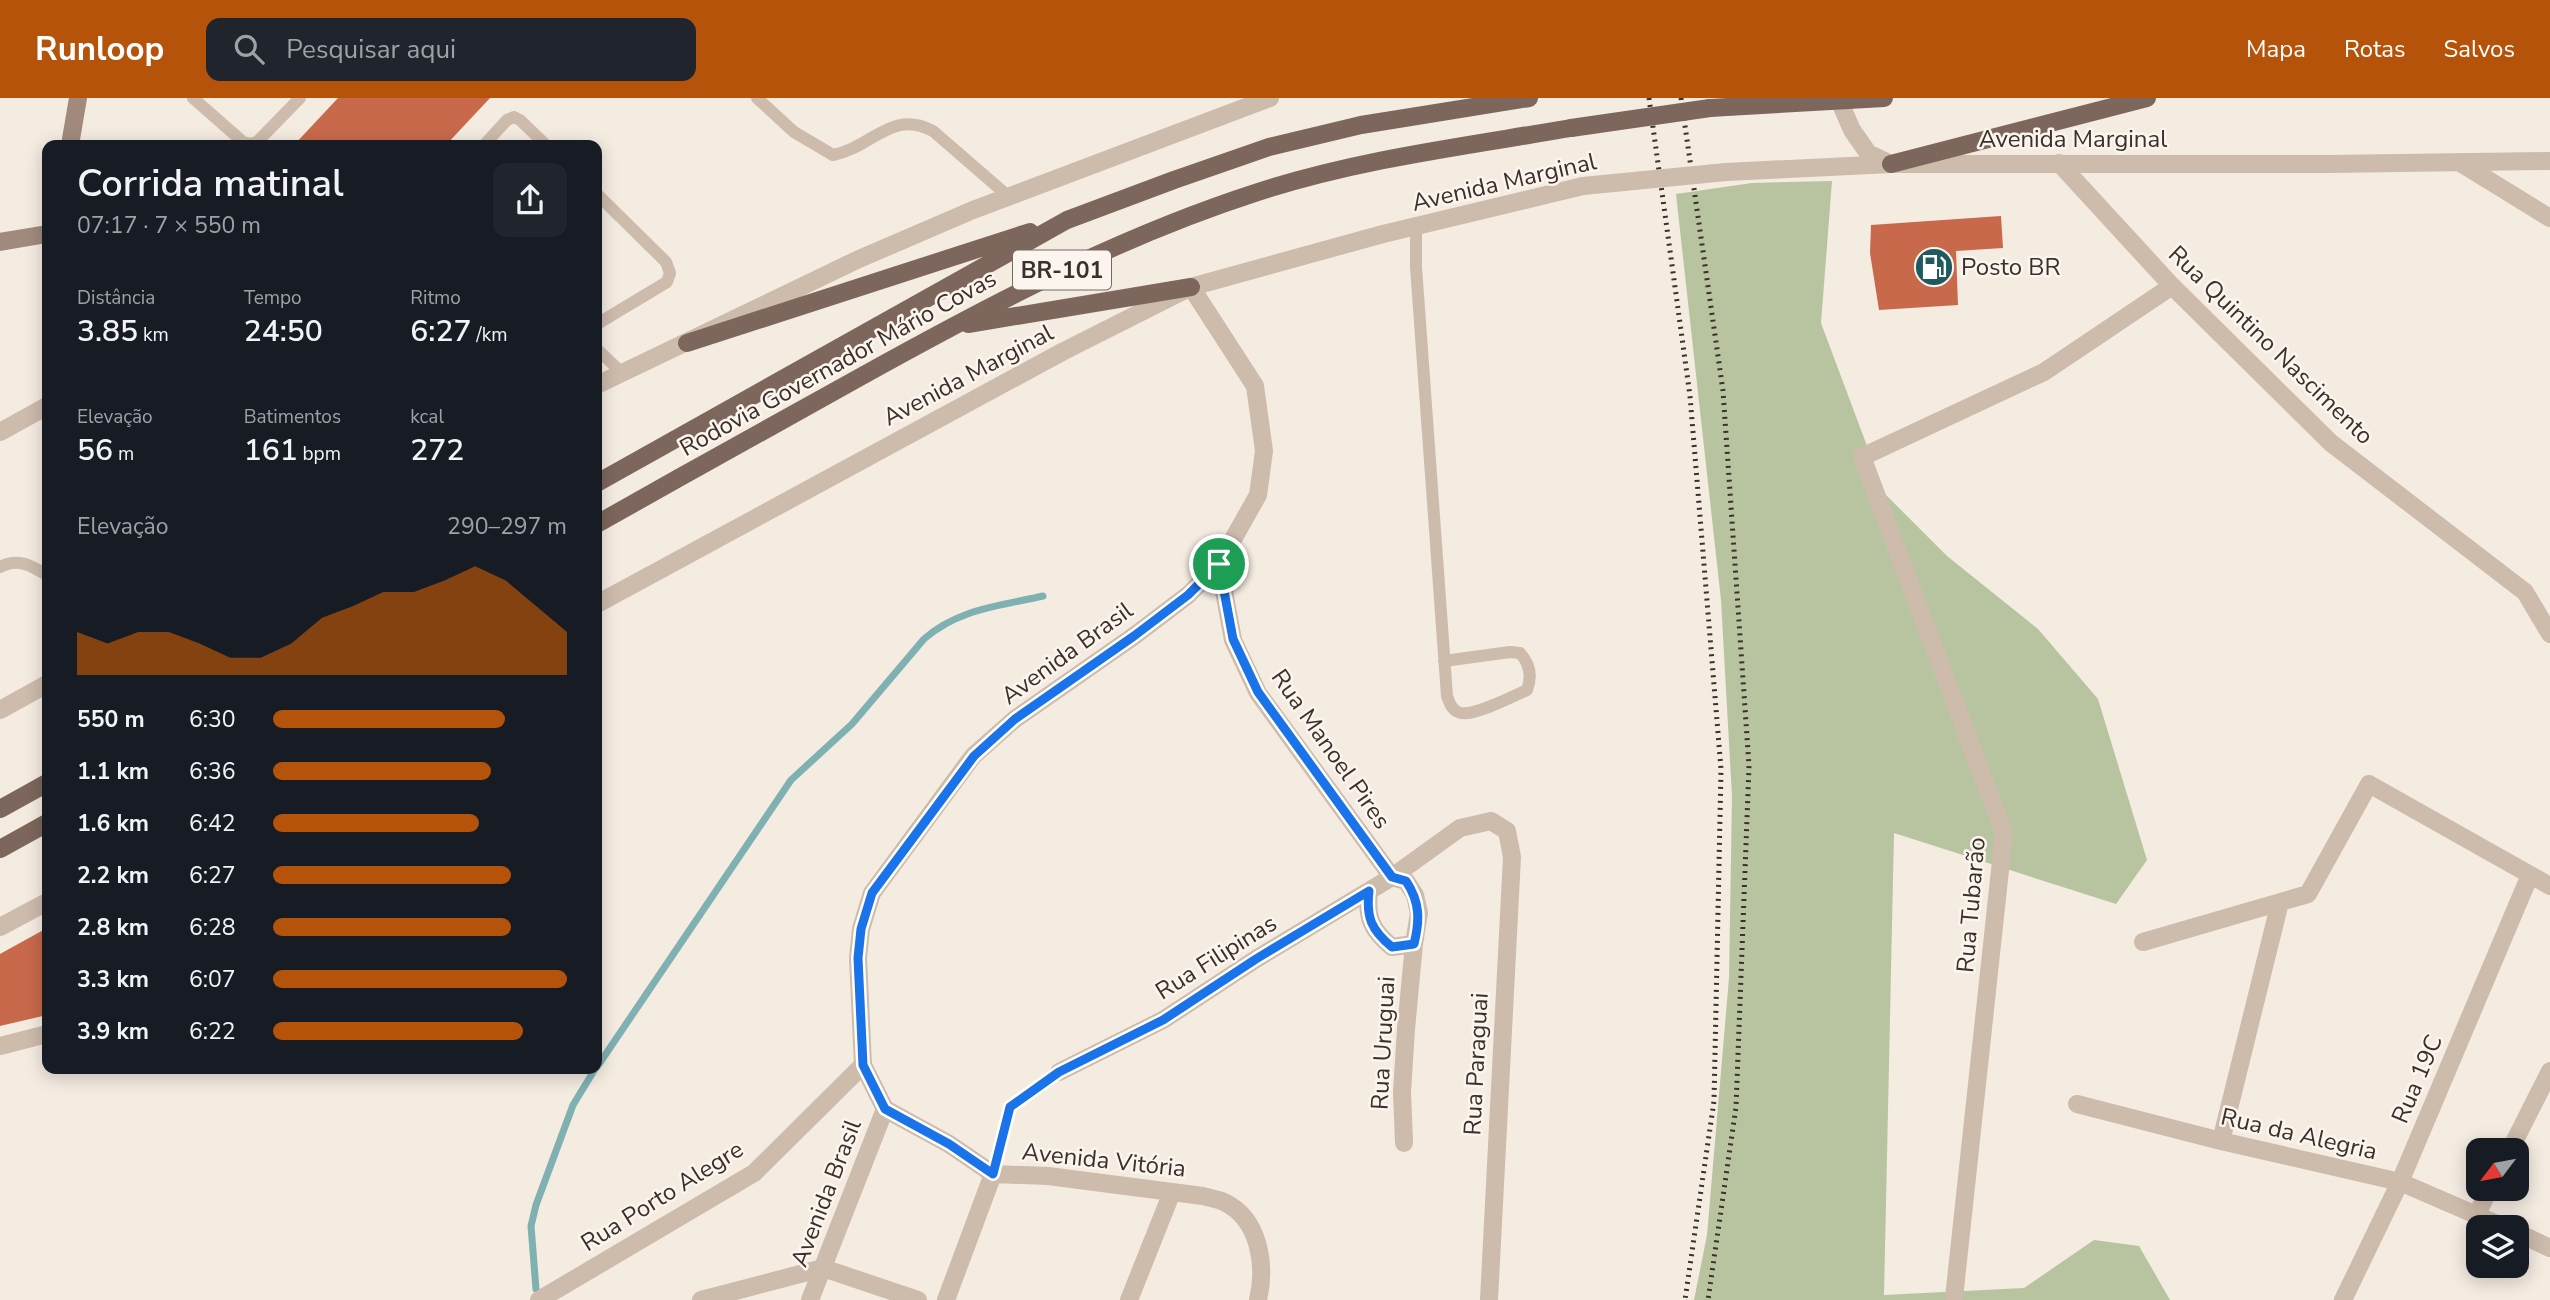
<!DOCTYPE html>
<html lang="pt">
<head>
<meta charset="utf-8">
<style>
  :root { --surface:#171b24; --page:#20242c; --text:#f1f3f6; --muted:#9ea1a6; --accent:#b45309 }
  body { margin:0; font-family:"Nunito Sans",sans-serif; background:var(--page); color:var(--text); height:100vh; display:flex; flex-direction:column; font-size:26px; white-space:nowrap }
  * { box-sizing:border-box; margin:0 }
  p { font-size:23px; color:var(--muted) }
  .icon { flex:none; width:38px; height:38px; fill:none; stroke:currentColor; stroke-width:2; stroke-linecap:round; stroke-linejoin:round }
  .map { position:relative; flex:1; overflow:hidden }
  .details { position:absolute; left:42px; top:42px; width:560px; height:934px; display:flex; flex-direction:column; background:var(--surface); border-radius:14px; box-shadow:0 4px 18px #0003 }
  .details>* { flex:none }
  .needle { width:46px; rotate:238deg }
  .controls { position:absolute; left:2466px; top:1040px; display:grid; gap:14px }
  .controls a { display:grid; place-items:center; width:63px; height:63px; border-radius:14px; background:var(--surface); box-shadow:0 4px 18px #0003; font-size:35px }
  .pin { position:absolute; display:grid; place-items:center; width:60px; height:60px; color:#fff; margin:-30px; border:4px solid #fff; border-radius:50%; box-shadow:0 2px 7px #0007 }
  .round { display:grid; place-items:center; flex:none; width:74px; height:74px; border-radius:14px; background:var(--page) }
  .head { display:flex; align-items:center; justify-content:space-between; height:119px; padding:0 35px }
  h1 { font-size:38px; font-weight:600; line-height:52px }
  .stats { display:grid; grid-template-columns:repeat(3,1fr); gap:10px; height:119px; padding:7px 35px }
  .stats div { display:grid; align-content:center }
  .stats b { font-size:30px; font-weight:600 }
  .stats small { font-size:19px; font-weight:400 }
  .stats p { font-size:19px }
  .chart { height:196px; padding:14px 35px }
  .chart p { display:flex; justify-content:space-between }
  .chart svg { width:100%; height:126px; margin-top:7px; fill:var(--accent); opacity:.7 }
  ul { padding:0 35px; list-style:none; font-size:23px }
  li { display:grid; grid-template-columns:112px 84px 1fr; align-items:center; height:52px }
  li i { height:18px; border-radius:9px; background:var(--accent) }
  header { display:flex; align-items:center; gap:42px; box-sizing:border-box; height:98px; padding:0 35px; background:var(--accent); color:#fff }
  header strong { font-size:33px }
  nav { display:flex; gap:38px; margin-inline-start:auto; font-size:24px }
  .search { width:490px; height:63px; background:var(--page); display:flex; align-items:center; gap:18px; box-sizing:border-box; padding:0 24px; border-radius:14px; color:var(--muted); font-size:26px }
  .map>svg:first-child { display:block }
  .green { fill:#b8c4a0 }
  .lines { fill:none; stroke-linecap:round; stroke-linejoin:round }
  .stream { stroke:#7fb0b2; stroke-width:7 }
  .building { fill:#c8694b }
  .path { stroke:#b9a596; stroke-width:4.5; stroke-dasharray:3.5 3.5; stroke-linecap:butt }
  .service { stroke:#cdbbac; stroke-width:12 }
  .minor { stroke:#cdbbac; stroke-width:18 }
  .tertiary { stroke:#cdbbac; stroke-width:18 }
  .secondary { stroke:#a18a7d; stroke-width:18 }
  .primary { stroke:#7d675c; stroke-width:18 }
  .rail { stroke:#3b302b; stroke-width:5; stroke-dasharray:2 5; stroke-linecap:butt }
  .tertiary-bridge { stroke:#cdbbac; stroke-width:18 }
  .primary-bridge { stroke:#7d675c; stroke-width:18 }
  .route-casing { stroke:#fff; stroke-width:14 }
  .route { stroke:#1a73e8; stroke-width:9 }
  .labels { text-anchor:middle; stroke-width:5; stroke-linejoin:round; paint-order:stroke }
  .shield { fill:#fbf5ee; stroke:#756b66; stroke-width:2 }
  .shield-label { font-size:23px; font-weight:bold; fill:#3b302b }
  .street-label { font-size:24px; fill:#3b302b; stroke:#fbf5ee }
  .poi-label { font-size:24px; fill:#3b302b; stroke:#fbf5ee; text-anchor:start }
</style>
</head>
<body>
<header>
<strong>Runloop</strong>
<div class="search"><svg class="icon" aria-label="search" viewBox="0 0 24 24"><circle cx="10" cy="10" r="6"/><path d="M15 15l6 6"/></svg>Pesquisar aqui</div>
<nav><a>Mapa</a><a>Rotas</a><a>Salvos</a></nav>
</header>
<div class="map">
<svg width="2550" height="1202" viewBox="0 0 2550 1202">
  <rect width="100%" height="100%" fill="#f4ebe1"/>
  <path class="green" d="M1832,83L1821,225L1885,396L1947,458L2038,531L2098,601L2147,762L2116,806L1894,735L1884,1197L2024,1190L2094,1142L2139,1148L2170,1202H1694L1707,1137L1729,880L1732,698L1721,502L1676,96L1752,85Z"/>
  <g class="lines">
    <path class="stream" d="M597,969L791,682L852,626L924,541C958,511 999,508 1043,498
      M536,1191L531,1128L536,1107L573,1007L595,971"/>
  </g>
  <path class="building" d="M338,0H490L446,47H294Z
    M2001,118L2003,150L1956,153L1958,207L1879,212L1870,155L1871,127Z
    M47,830V917L0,928V856Z"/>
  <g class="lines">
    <path class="path" d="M997,1058L1010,1009L1044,984"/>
    <path class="service" d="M193,0L243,44L250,46L257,44L300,0
      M757,0L794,34L833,57C873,49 891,11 933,33L1008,98
      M484,47L507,22L514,19L520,22L546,47
      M597,96L666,164L670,175L667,184L597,226
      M1416,129V169L1447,598C1450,606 1452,613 1461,615C1474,618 1514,598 1527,592C1532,579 1530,566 1520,555L1510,554L1444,563
      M597,251L621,274
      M0,469C17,459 32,468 47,477"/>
    <path class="minor" d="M1838,0L1852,32L1868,55L1891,66
      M2059,65L2172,188L2331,345L2525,494L2550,536
      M0,334L47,308
      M1219,466L1233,542L1258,595L1392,779L1406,783L1415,797L1419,815L1414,846L1406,931L1402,994L1404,1045
      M1369,793C1366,819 1371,832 1392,849L1414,846
      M2143,844L2308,796L2369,686L2550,788
      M0,948L47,936
      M1059,974L1163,922L1256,861L1392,779L1460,730L1491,723L1507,733L1512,759L1489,1202
      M2077,1006L2221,1043L2400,1084L2504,1129
      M885,1011L949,1046L993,1076L1048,1078L1203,1098C1209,1100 1217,1101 1224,1104C1260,1121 1266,1168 1258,1202
      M2221,1043L2280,804
      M2510,1052L2550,973
      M2477,1116L2490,1090
      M2516,1134L2550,1150
      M1954,1200L2004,735L1862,359L2044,274L2172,188
      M539,1202L754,1075L863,967
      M701,1202L823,1170L918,1202
      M946,1202L993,1076
      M1129,1202L1172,1094
      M2343,1202L2400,1084L2530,777"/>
    <path class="tertiary" d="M2459,64L2550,120
      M1726,74L1891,66H2329L2550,63
      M597,287L859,161L973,112L1270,0
      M597,506L1062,254L1191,189L1383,136L1583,88
      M0,612L47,586
      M0,829L47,804
      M810,1202L885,1011L863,967L858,860L861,831L872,795L973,658L1015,621L1134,538L1188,497L1219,466L1258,397L1264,353L1255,288L1191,189"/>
    <path class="secondary" d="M70,47L78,0
      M0,144L47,136"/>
    <path class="primary" d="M1710,10L1884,0
      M1891,66L2147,0
      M968,226L1191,189
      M687,245L1030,134
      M597,385L1067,122L1174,82L1269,49L1361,27L1529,0
      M597,426C685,376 774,327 862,278C990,207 1118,139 1258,94C1359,61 1466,48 1571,30
      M0,711L47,685
      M0,751L47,725"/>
    <path class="rail" d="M1649,0L1690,298L1721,671L1714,1003L1685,1202
      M1681,0L1723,293L1749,668L1736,1009L1708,1202"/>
    <path class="tertiary-bridge" d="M1583,88L1726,74"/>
    <path class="primary-bridge" d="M1571,30L1710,10"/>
  </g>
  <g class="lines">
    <g class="route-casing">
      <path id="route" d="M1219,466L1233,541L1258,594L1392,779L1406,783C1420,804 1420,822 1414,846L1392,849C1371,832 1366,819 1369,793L1256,861L1163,922L1059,974L1010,1009L993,1076L949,1046L885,1011L863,967L858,860L861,831L872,795L974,658L1015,621L1134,538L1188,497Z"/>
    </g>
    <use href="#route" class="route"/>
  </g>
  <defs>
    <g id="fuel-disc" transform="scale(2.0125)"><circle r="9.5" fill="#1f5a5e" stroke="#fbf5ee"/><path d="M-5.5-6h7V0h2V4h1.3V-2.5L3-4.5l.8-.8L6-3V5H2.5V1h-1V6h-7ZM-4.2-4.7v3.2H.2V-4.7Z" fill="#fff"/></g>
  </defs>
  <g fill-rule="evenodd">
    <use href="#fuel-disc" x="1934" y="169"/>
  </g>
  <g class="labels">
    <rect class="shield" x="1013" y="152.5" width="98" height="39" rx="5"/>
    <g class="shield-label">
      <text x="1062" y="180">BR-101</text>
    </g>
    <g class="street-label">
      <text x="2073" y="49">Avenida Marginal</text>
      <text transform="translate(1504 84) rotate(-13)" y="8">Avenida Marginal</text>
      <text transform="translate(2271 247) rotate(44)" y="8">Rua Quintino Nascimento</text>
      <text transform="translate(838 265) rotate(-29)" y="8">Rodovia Governador Mário Covas</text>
      <text transform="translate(968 277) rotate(-28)" y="8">Avenida Marginal</text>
      <text transform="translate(1067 555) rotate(-36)" y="8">Avenida Brasil</text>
      <text transform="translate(1331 651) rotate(55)" y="8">Rua Manoel Pires</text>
      <text transform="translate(1971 807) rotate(-85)" y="8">Rua Tubarão</text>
      <text transform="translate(1216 859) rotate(-32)" y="8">Rua Filipinas</text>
      <text transform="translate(1383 945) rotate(-87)" y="8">Rua Uruguai</text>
      <text transform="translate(1476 966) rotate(-87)" y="8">Rua Paraguai</text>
      <text transform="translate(2417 981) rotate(-67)" y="8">Rua 19C</text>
      <text transform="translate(2299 1036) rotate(13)" y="8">Rua da Alegria</text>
      <text transform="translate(1104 1062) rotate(6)" y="8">Avenida Vitória</text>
      <text transform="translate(826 1095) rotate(-69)" y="8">Avenida Brasil</text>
      <text transform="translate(662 1098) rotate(-32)" y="8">Rua Porto Alegre</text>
    </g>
    <g class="poi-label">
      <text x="1961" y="177">Posto BR</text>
    </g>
  </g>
</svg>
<div class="controls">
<a><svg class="needle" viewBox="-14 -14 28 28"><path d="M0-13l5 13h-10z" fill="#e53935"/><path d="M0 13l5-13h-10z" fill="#9ea1a6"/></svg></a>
<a><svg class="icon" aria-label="layers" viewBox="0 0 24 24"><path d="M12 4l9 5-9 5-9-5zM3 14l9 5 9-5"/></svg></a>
</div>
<div class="pin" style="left:1219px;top:466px;background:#1e9e55"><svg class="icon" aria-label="arrive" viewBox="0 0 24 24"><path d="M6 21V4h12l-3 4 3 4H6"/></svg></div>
<section class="details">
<div class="head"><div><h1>Corrida matinal</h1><p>07:17 · 7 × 550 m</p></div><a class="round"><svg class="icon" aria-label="share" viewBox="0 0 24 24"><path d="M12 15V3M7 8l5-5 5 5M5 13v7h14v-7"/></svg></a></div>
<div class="stats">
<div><p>Distância</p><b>3.85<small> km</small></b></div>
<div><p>Tempo</p><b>24:50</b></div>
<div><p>Ritmo</p><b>6:27<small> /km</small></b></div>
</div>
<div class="stats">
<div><p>Elevação</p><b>56<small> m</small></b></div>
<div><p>Batimentos</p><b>161<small> bpm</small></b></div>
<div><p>kcal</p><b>272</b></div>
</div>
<div class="chart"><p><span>Elevação</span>290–297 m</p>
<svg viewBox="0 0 160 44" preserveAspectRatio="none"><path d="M0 44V29L10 33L20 29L30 29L40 33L50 38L60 38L70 33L80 24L90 20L100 15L110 15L120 11L130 6L140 11L150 20L160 29V44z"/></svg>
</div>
<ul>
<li><b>550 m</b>6:30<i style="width:79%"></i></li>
<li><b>1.1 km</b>6:36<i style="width:74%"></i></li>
<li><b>1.6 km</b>6:42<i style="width:70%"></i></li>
<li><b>2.2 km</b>6:27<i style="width:81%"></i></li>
<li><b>2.8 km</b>6:28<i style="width:81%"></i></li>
<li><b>3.3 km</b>6:07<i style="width:100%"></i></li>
<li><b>3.9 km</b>6:22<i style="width:85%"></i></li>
</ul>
</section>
</div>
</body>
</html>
